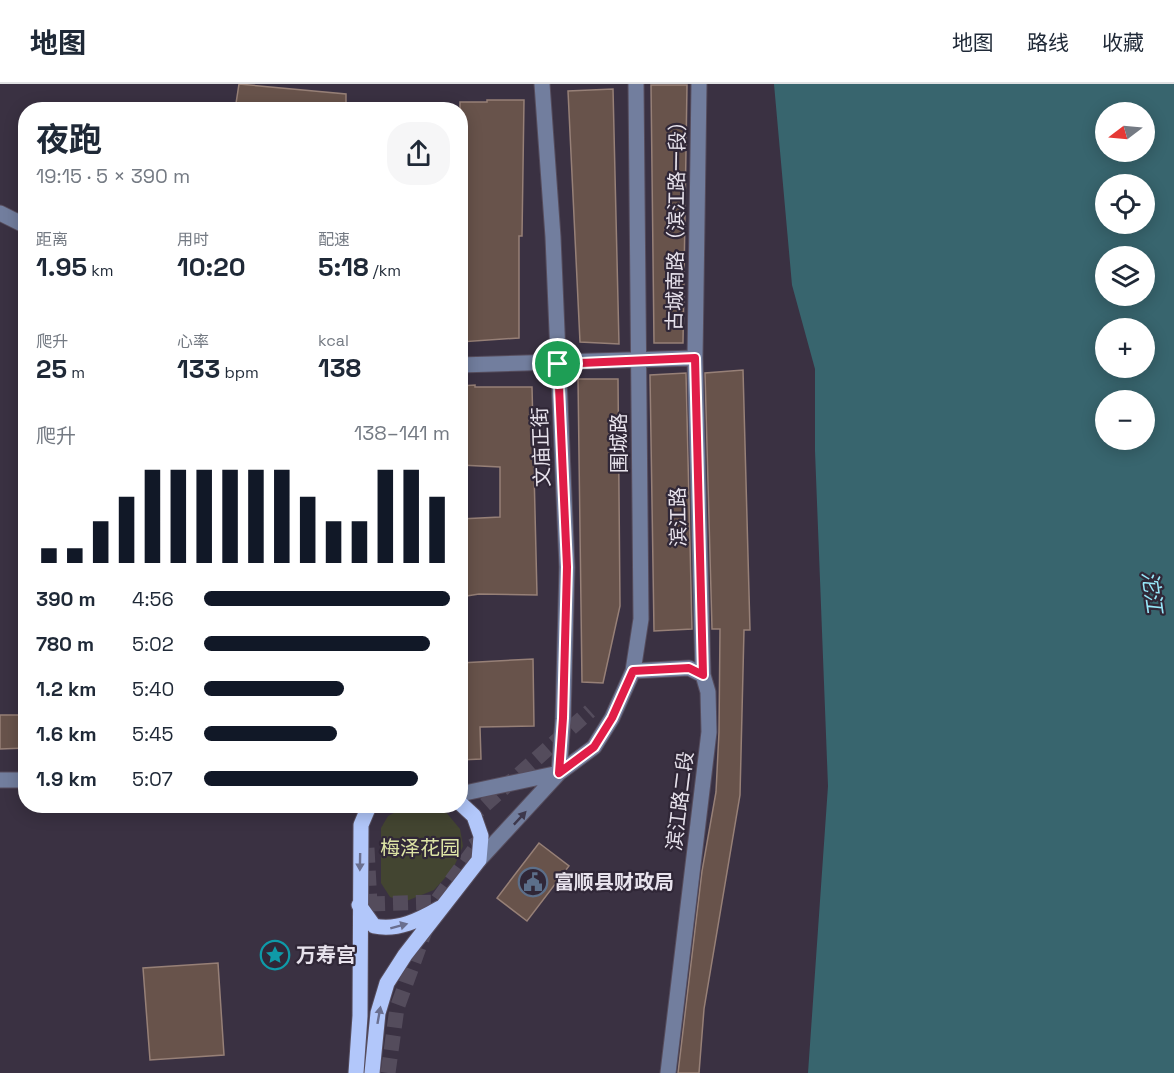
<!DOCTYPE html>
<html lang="zh">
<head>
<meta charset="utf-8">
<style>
  :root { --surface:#fff; --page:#f6f6f7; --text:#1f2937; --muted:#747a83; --line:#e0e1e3; --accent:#111827 }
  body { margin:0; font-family:"Space Grotesk","Noto Sans SC",sans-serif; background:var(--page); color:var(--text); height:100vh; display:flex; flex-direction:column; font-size:22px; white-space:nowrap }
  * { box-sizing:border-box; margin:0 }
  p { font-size:20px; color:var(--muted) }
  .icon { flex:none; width:33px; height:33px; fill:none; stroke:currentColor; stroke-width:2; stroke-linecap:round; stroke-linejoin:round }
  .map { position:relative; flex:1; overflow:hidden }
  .drawer { position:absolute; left:18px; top:18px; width:450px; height:711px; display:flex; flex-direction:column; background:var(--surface); border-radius:24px; box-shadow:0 3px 15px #0003 }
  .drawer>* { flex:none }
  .needle { width:39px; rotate:254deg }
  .tools { position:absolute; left:1095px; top:18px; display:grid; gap:12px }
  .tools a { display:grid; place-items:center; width:60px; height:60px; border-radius:50%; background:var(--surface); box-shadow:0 3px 15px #0003; font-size:30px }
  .pin { position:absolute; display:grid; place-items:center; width:51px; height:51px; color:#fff; margin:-26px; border:3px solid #fff; border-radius:50%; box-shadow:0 2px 6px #0007 }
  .round { display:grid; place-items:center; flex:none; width:63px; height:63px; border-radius:24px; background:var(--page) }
  .overview { display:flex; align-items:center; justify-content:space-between; height:102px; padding:0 18px }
  h1 { font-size:33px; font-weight:700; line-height:45px }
  .metrics { display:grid; grid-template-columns:repeat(3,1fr); gap:9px; height:102px; padding:6px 18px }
  .metrics div { display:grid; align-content:center }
  .metrics b { font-size:26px; font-weight:700 }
  .metrics small { font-size:16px; font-weight:400 }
  .metrics p { font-size:16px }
  .chart { height:168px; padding:12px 18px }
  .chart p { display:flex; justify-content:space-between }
  .chart svg { width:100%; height:108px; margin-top:6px; stroke:var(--accent); stroke-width:6 }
  ul { padding:0 18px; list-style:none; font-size:20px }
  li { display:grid; grid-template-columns:96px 72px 1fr; align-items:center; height:45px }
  li i { height:15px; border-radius:8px; background:var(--accent) }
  header { display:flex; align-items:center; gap:36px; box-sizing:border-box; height:84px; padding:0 30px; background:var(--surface); border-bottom:2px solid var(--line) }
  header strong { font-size:28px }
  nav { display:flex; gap:33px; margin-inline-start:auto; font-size:21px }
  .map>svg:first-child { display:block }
  .green { fill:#434531 }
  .water { fill:#38656e; fill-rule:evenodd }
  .building { fill:#68534b; stroke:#978077; stroke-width:1.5 }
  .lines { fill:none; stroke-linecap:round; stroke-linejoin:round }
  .minor-tunnel { stroke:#544c5c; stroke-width:15; stroke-dasharray:15 8; stroke-linecap:butt }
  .minor-casing { stroke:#564d5d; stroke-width:17 }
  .major-casing { stroke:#564d5d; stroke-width:17 }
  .minor { stroke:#727e9e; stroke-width:15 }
  .major { stroke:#b2c7fa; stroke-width:15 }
  .oneway { fill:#3d384c }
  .oneway2 { fill:#6a6f8f }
  .route-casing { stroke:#fff; stroke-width:12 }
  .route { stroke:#e11d48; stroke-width:8 }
  .labels { text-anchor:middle; stroke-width:4.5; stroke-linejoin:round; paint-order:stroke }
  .street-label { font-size:20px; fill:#e7e2ec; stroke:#302737 }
  .park-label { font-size:20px; fill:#dce3a4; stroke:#302737 }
  .poi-label { font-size:20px; font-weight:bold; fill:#e7e2ec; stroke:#302737; text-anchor:start }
  .water-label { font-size:21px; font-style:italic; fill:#98e8fa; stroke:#302737 }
</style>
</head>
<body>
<header>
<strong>地图</strong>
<nav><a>地图</a><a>路线</a><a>收藏</a></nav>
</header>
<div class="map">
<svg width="1174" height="989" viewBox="0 0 1174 989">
  <rect width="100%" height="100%" fill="#3a3142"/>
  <path class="green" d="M405,723L445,727L460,745L463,762L453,785L434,806L404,818L390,813L381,799V744L388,732Z"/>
  <path class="water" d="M774,0H1174V989H808L828,702L815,367V285L792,201ZM1106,28H1144V68H1106ZM1106,100H1144V140H1106ZM1106,172H1144V212H1106ZM1106,244H1144V284H1106ZM1106,316H1144V356H1106Z"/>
  <path class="building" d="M239,0L346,10V26H235Z
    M651,1H687L683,259H654Z
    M613,5L619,260L580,258L568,7Z
    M487,16H524L522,152H519V254L460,258V18H487Z
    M743,286L750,546H744L740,711L704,925L699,989H678L702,787L716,708L719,648L720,545H712L705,289Z
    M686,289L692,545L654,547L650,291Z
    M578,295H618L620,522L603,599L582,598Z
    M475,301V303H532L537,511L479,510L460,513V435L500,433V383L460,381V302Z
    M533,575L534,642L480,643L481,675L460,676V579Z
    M0,631H26V664L0,665Z
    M539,759L569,782L527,837L497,814Z
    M218,879L224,971L150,976L143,884Z"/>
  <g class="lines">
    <path class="minor-tunnel" d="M468,736L590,627
      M367,764L370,820L367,842
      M370,820L436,818L479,759L475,752
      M388,989L397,924L425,847"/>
    <g class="minor-casing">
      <path id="minor" d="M542,0L553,153L567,483L563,635L559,689
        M699,0L695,274L703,591
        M0,129L26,142
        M460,281L695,274
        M633,587L689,584L703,591L708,608L709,648L668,989
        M0,696H26
        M460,710L559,689
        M479,776L559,689L594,663L612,634L633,587L641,535L636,0"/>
    </g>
    <g class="major-casing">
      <path id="major" d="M359,821L374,842C398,847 419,836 440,824
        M356,989L360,932L361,741L369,722
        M372,989L378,929L387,899L405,871L479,776L481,752L474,732L460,719"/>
    </g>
    <use href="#minor" class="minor"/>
    <use href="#major" class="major"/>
  </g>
  <defs><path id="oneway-solid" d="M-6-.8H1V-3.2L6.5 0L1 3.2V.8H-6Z" transform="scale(1.5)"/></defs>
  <use class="oneway" href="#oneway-solid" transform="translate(520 734) rotate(-47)"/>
  <g class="oneway2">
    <use href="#oneway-solid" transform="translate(360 778) rotate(91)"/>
    <use href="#oneway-solid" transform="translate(399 842) rotate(-15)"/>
    <use href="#oneway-solid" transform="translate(379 931) rotate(-80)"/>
  </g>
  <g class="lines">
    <g class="route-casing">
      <path id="route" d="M695,274L703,591L689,584L633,587L612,634L594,663L559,689L563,634L567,483L558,280Z"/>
    </g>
    <use href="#route" class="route"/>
  </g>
  <defs>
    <g id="civic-ring" transform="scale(1.5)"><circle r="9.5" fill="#302737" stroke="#5c6f8a" stroke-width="1.5"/><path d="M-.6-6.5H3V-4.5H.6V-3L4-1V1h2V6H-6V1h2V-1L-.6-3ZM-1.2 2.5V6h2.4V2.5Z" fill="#5c6f8a"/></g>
    <g id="sight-ring" transform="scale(1.5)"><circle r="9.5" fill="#302737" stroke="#0f9aa8" stroke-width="1.5"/><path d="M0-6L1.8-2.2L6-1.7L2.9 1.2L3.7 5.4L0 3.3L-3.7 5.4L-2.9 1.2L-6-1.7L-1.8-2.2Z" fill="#0f9aa8"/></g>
  </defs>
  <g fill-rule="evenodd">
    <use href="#civic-ring" x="533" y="798"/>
    <use href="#sight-ring" x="275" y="871"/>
  </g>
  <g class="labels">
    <g class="street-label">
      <text transform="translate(676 137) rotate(-89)" y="7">古城南路（滨江路一段）</text>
      <text transform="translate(619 359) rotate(-90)" y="7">围城路</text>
      <text transform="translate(541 363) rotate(-92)" y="7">文庙正街</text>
      <text transform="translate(678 433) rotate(-91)" y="7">滨江路</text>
      <text transform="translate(680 717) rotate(-83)" y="7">滨江路二段</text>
    </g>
    <g class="park-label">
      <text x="420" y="771">梅泽花园</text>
    </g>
    <g class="poi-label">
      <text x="554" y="805">富顺县财政局</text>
      <text x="296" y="878">万寿宫</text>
    </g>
    <g class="water-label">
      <text transform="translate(1152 508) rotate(82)" y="7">沱江</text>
    </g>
  </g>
</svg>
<div class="tools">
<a><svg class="needle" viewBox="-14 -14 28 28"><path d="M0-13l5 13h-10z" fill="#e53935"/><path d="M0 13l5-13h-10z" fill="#747a83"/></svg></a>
<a><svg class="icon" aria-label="locate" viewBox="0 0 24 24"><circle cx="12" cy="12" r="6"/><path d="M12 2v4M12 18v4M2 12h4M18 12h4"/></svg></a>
<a><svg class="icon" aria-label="layers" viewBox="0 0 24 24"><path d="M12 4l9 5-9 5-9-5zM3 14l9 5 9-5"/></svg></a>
<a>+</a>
<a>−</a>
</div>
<div class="pin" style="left:558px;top:280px;background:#1e9e55"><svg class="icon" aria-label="arrive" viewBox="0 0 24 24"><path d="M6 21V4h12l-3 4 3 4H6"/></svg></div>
<section class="drawer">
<div class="overview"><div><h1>夜跑</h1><p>19:15 · 5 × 390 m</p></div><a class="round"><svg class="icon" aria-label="share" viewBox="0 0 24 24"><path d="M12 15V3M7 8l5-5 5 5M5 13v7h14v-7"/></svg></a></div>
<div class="metrics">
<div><p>距离</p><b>1.95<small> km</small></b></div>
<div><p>用时</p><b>10:20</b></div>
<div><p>配速</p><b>5:18<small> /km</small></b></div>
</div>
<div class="metrics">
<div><p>爬升</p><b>25<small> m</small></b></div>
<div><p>心率</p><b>133<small> bpm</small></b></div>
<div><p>kcal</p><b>138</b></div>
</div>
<div class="chart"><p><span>爬升</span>138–141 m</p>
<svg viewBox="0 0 160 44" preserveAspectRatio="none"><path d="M5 44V38M15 44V38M25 44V27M35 44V17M45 44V6M55 44V6M65 44V6M75 44V6M85 44V6M95 44V6M105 44V17M115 44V27M125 44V27M135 44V6M145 44V6M155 44V17"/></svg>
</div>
<ul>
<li><b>390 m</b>4:56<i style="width:100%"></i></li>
<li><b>780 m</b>5:02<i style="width:92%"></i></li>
<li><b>1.2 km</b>5:40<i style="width:57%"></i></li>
<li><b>1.6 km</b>5:45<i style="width:54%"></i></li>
<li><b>1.9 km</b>5:07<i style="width:87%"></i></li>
</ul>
</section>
</div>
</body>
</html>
